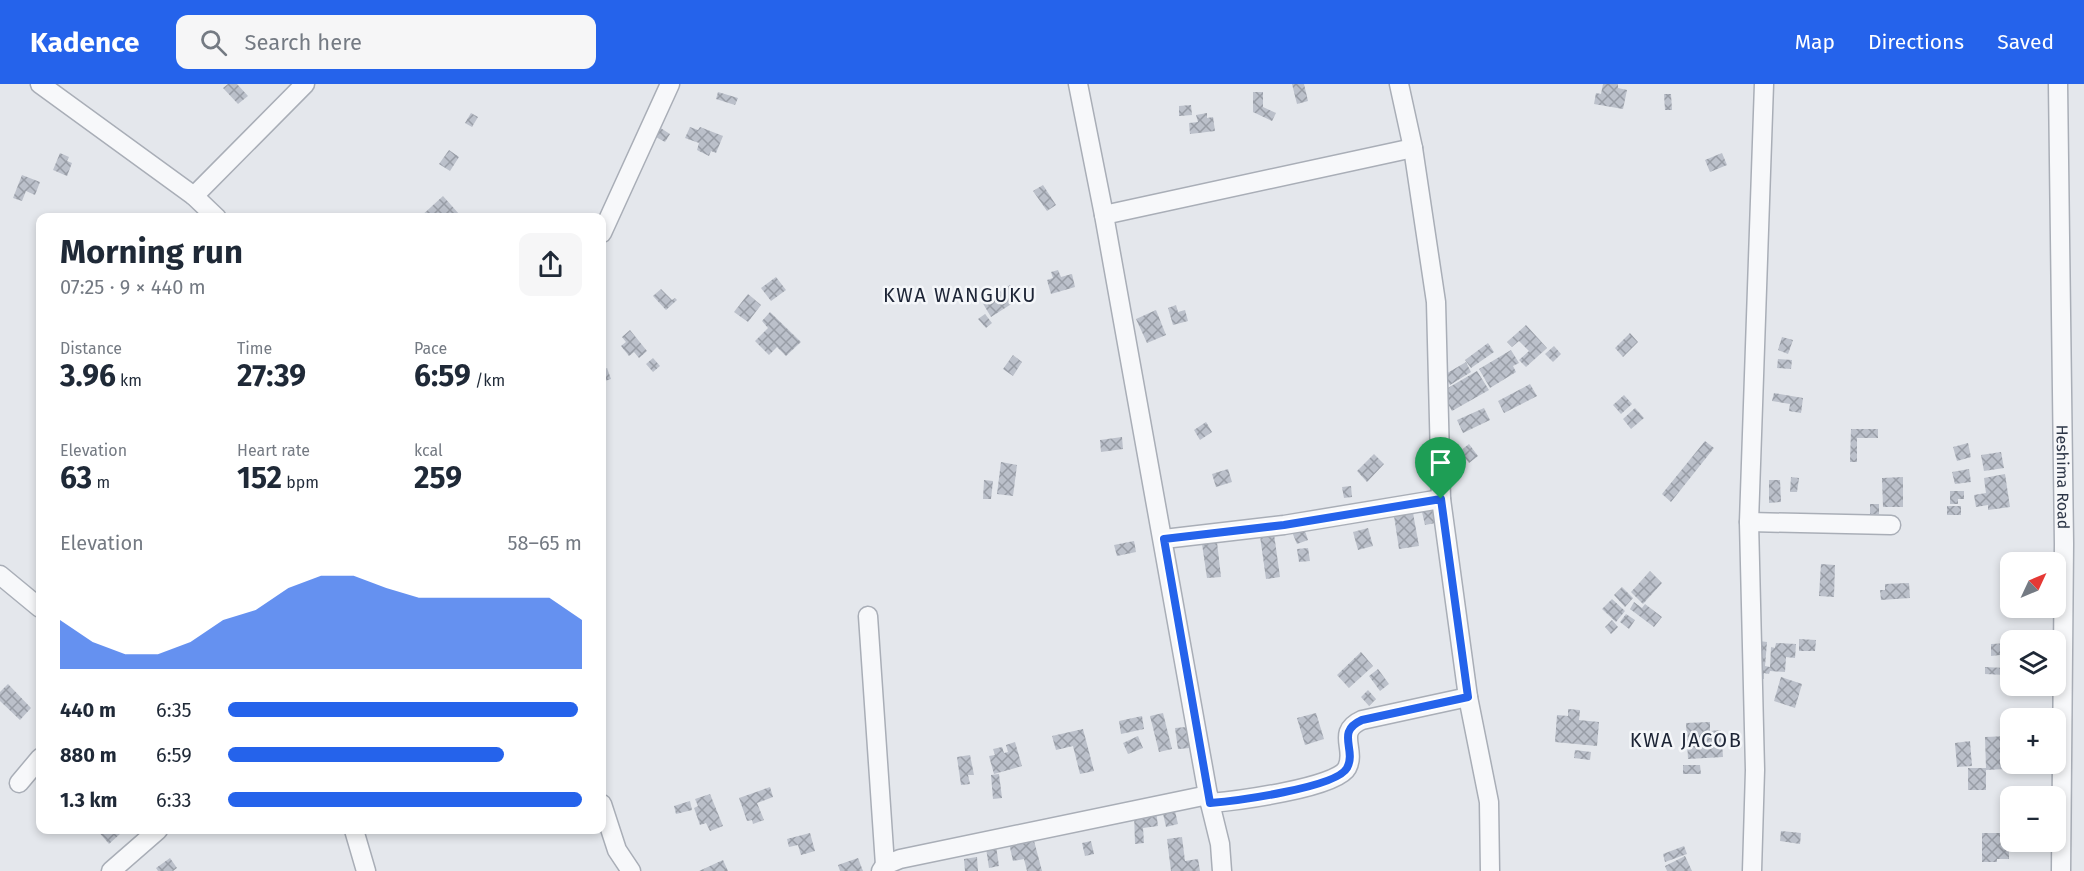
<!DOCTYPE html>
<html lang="en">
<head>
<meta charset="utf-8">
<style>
  :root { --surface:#fff; --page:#f6f6f7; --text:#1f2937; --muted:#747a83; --accent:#2563eb }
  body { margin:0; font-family:"Fira Sans",sans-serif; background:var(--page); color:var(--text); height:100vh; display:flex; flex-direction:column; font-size:22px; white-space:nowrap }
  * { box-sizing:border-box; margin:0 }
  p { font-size:20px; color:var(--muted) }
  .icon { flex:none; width:33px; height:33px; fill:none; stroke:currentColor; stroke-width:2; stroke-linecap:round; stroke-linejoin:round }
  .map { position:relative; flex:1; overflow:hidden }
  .details { position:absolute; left:36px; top:129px; width:570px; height:621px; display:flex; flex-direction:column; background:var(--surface); border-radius:12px; box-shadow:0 3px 9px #0003 }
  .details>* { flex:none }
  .needle { width:39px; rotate:46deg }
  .controls { position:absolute; left:2000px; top:468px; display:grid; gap:12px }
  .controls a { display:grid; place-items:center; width:66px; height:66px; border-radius:12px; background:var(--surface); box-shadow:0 3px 9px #0003; font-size:30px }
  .pin { position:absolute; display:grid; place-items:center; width:51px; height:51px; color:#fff; margin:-62px -26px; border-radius:50% 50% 50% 0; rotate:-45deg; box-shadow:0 0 6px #0007 }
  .pin .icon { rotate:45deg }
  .round { display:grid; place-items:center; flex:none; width:63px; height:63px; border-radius:12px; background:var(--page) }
  .summary { display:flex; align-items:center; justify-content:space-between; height:102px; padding:0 24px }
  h1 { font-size:33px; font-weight:700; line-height:45px }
  .figures { display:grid; grid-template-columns:repeat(3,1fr); gap:9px; height:102px; padding:6px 24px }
  .figures div { display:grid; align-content:center }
  .figures b { font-size:30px; font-weight:700 }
  .figures small { font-size:16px; font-weight:400 }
  .figures p { font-size:16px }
  .chart { height:168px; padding:12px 24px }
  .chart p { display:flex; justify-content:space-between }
  .chart svg { width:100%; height:108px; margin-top:6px; fill:var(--accent); opacity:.7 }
  ul { padding:0 24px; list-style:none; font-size:20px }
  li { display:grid; grid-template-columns:96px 72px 1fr; align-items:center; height:45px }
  li i { height:15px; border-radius:8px; background:var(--accent) }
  header { display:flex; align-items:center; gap:36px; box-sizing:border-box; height:84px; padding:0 30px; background:var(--accent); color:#fff }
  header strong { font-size:28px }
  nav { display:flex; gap:33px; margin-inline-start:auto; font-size:21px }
  .search { width:420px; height:54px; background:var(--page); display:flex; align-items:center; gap:15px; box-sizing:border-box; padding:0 21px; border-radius:12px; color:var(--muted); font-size:22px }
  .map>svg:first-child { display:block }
  .building { fill:url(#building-cross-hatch) }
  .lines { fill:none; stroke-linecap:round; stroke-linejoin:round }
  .minor-casing { stroke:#a9aeb7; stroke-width:21 }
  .minor { stroke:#f7f8fa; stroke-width:18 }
  .route-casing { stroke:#fff; stroke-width:12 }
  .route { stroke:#2563eb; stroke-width:8 }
  .labels { text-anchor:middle; stroke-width:5; stroke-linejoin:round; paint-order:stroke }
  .street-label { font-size:16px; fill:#2b3445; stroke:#f4f6f9 }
  .quarter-label { font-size:20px; letter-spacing:1.5px; fill:#1d2536; stroke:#f4f6f9 }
</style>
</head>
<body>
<header>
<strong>Kadence</strong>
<div class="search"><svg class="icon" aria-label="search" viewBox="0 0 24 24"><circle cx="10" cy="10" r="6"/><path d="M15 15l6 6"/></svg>Search here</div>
<nav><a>Map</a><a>Directions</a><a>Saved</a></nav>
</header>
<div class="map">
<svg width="2084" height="787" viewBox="0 0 2084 787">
  <defs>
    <pattern id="building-cross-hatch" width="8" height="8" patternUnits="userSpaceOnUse" patternTransform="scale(1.5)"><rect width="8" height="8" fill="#bbc0ca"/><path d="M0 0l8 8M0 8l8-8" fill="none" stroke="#989da6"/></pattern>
  </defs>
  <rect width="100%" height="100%" fill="#e4e7ec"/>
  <path class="building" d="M228,0H237L248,12L238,20L223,4Z
    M1292,0H1304L1308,17L1297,20Z
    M1603,0H1618V4L1627,6L1623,25L1594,20L1596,9L1601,10Z
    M718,8L738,14L735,21L716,15Z
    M1253,8H1263V23L1276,29L1272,37L1253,28Z
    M1664,10H1671L1672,26H1665Z
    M1191,21L1192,31L1179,32V22Z
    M471,29L478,33L472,43L465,39Z
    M1207,29V34L1213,33L1215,47L1190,50L1189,39L1198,38L1196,31Z
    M659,43L670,50L665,58L654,52Z
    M690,43L698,46L700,43L723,52L716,69L711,67L709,72L697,66L699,59L685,54Z
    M449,66L459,73L450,87L439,80Z
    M60,69L69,73L67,77L72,79L67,92L53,86Z
    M1722,69L1727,81L1710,88L1705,76Z
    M22,91L40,98L35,111L26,107L22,117L13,114Z
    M1043,101L1056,121L1047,127L1033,107Z
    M443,112L459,130L456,134H419Z
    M1058,186L1061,193L1072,190L1075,203L1051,210L1047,196L1053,194L1051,188Z
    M776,193L786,206L771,217L761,204Z
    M1010,201L1019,215L991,233L982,218Z
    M661,205L672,216L675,214L677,216L666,226L653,212Z
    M748,210L761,221L748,238L734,228Z
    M1176,221L1178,228L1185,226L1188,237L1173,241L1168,224Z
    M1156,226L1166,251L1147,259L1136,235Z
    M770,228L801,258L786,272L777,263L769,271L755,257L768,244L762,237Z
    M985,230L992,239L986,244L978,235Z
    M1526,241L1547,264L1526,283L1519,276L1529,267L1519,257L1512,263L1507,258Z
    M630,246L647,267L639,274L634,268L629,272L621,262L626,258L622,253Z
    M1630,249L1638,258L1623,273L1615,264Z
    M1782,253L1793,256L1788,270L1778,266Z
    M1488,259L1494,268L1471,284L1465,276Z
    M1554,262L1561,270L1553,278L1545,270Z
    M1511,266L1519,279L1513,282L1516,288L1490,304L1479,285Z
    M1013,271L1022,278L1013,292L1003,285Z
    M653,274L660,282L653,288L646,280Z
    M1778,275L1792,276L1791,285L1777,284Z
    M1466,278L1471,288L1450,301L1444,291Z
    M607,284L611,295L602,298V286Z
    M1477,287L1489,306L1452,327L1441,308Z
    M1530,300L1537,312L1504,329L1498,317Z
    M1774,309L1803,314L1801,329L1789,327L1790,320L1772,317Z
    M1624,311L1632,320L1621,330L1613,321Z
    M1484,324L1490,336L1463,349L1457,336Z
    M1635,324L1644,334L1631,345L1623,335Z
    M1206,338L1212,348L1200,356L1194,346Z
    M1851,345H1878V354H1857V378H1850Z
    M1122,353L1123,365L1101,368L1100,356Z
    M1705,357L1714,364L1671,418L1662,410Z
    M1968,359L1971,373L1957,377L1953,363Z
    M1469,360L1478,372L1469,379L1460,367Z
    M2001,368L2004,384L1984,387L1981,371Z
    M1374,370L1384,380L1367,398L1357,387Z
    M1001,378L1017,381L1013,412L997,410Z
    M1228,385L1232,398L1216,403L1212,390Z
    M1969,385L1971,398L1955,400L1952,388Z
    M2005,390L2010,423L1988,426V421L1976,423L1974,411L1986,409L1984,394Z
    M1791,393L1799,394L1797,408H1790Z
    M1903,393V423H1883L1882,394Z
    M984,396L993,397L991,415H983Z
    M1769,396H1780L1781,418L1769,419Z
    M1351,402L1352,413L1344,414L1342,403Z
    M1950,407H1964V415H1958V420H1950Z
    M1870,420H1879V430H1870Z
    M1947,422H1961V431H1947Z
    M1438,425L1441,438L1425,441L1422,428Z
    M1413,429L1419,462L1399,465L1394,432Z
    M1304,444L1308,456L1297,460L1292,448Z
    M1368,444L1373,462L1358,466L1353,448Z
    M1274,450L1280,493L1266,495L1260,452Z
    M1134,457L1136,468L1117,472L1114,461Z
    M1217,458L1221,493L1207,494L1202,460Z
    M1308,464L1310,477L1299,478L1297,465Z
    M1821,480L1835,481L1834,513L1819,512Z
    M1650,487L1662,499L1643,520L1631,508Z
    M1909,499L1910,514L1881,516L1880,506H1885V500Z
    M1622,503L1633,514L1625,523L1614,511Z
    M2007,511H2010V524H2017V530H2007Z
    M1612,515L1625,527L1616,538L1602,525Z
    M1634,518L1642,524L1645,520L1662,533L1654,543L1630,525Z
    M1626,530L1635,536L1629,545L1620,538Z
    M1612,536L1618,543L1611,550L1605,543Z
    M1799,555L1816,556L1815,567H1799Z
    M1759,557L1767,558L1765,582L1770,583L1771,563L1775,564L1776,559L1796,560L1795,574L1786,573L1785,588L1770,587L1769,590L1764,589V595H1759Z
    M2010,559V581H2008L2007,568H2000V571L1991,572V560Z
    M1361,568L1373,582L1349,604L1337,591Z
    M1985,583L2005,584V591L1985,590Z
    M1378,585L1389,600L1380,607L1369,592Z
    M1781,593L1802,600L1795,624L1774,617Z
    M8,600L31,624L20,636L0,617V608Z
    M1368,606L1376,615L1369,622L1361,613Z
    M1568,625L1580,626L1579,636L1599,638L1597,662L1555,658L1557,631L1568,632Z
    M1163,629L1172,665L1159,668L1150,632Z
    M1316,629L1324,655L1305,661L1297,634Z
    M1142,632L1144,645L1121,650L1119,637Z
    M1710,638V647L1721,646L1723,673L1688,675L1686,639Z
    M1187,643L1190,664L1178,665L1175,644Z
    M1083,645L1094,687L1080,690L1073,662L1056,666L1052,652Z
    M1138,652L1143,664L1128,670L1123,659Z
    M2010,652V679H2005V685L1986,686V706H1968V684H1986L1985,653Z
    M1970,657L1972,682L1957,683L1955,659Z
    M1015,658L1022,682L994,690L989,672L995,671L993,665L1002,663L1004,669L1008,668L1006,661Z
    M1575,666L1591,668L1590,676L1574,674Z
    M970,671L974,691H968L970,700L961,701L957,673Z
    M1683,681H1700L1701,690H1683Z
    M999,690L1002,714L993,715L991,691Z
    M770,703L773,713L757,719L764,736L753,740L752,736L747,737L739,714Z
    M710,710L723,742L710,747L706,739L700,741L694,724L698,722L695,715Z
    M690,717L692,726L676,730L674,722Z
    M1174,723L1178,740L1166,743L1162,725Z
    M1156,727L1158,742L1143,744L1144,759L1135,760L1134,729Z
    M97,746H115L120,750L109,760Z
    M1781,747L1801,749L1800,760L1780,757Z
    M810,749L815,767L801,771L798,761L789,763L787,755Z
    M1982,749H2003V760L2009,761V775H1997V778H1982Z
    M1033,753L1042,787H1027L1024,775L1013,777L1009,759Z
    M1182,753L1185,777L1198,775L1200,787H1171L1167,755Z
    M1091,757L1094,770L1085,772L1082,759Z
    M996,762L999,782L989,784L986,764Z
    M1684,762L1687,770L1665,778L1663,770Z
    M1685,772L1692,787H1667L1665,782Z
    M977,773L978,787H965L964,775Z
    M170,774L177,784L173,787H158L156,784Z
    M858,774L863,787H840L838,781Z
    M723,776L728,787H699Z"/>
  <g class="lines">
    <g class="minor-casing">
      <g id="minor">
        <path d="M40,0L194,112L217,134"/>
        <path d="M1078,0L1104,131L1208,711L1220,760L1222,787"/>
        <path d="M1399,0L1413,64L1436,218L1441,415L1468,613L1489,718L1490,787"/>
        <path id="s1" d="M2058,0L2064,460L2061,787"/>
        <path d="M194,112L305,0"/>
        <path d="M1104,131L1413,64"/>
        <path d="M602,149L670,0"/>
        <path d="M1749,438L1891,441"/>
        <path d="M1164,455L1284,441L1441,415"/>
        <path d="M0,491L40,524"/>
        <path d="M868,532L885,781"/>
        <path d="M19,699L40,674"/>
        <path d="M1210,719C1234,717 1337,704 1347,684C1357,665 1335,648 1362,636L1468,613"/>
        <path d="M602,720L617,766L631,787"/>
        <path d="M354,746L366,787"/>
        <path d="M111,787L158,746"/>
        <path d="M881,787L885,781L900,775L1208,711"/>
        <path d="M1752,787L1755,686L1749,438L1764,0"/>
      </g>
    </g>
    <use href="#minor" class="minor"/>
  </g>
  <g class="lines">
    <g class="route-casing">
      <path id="route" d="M1441,415L1468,613L1362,636C1335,648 1357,665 1347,684C1336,704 1234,717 1210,719L1164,455L1284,441Z"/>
    </g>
    <use href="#route" class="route"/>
  </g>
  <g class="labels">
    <g class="street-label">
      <text dy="6" stroke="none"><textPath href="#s1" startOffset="393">Heshima Road</textPath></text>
    </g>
    <g class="quarter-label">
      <text x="960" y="218">KWA WANGUKU</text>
      <text x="1686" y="663">KWA JACOB</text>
    </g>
  </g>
</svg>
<div class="controls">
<a><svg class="needle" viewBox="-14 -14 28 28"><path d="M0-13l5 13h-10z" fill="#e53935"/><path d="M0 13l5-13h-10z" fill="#747a83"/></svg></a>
<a><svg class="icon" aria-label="layers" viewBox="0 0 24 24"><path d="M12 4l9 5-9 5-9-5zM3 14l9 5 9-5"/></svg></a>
<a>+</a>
<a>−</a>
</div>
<div class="pin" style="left:1441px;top:415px;background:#1e9e55"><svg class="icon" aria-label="arrive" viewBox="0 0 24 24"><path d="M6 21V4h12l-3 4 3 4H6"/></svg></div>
<section class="details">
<div class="summary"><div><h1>Morning run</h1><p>07:25 · 9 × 440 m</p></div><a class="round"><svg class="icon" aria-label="share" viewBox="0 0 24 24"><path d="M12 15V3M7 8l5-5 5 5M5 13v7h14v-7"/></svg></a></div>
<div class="figures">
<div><p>Distance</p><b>3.96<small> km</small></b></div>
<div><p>Time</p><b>27:39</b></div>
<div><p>Pace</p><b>6:59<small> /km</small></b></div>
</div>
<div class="figures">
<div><p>Elevation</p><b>63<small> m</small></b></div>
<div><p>Heart rate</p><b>152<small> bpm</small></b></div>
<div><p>kcal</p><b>259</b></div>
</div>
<div class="chart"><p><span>Elevation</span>58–65 m</p>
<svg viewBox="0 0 160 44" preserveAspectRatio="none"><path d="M0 44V24L10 33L20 38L30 38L40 33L50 24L60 20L70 11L80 6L90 6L100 11L110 15L120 15L130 15L140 15L150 15L160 24V44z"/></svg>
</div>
<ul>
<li><b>440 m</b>6:35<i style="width:99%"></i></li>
<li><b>880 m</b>6:59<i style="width:78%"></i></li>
<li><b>1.3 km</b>6:33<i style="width:100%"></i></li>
</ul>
</section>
</div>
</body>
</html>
